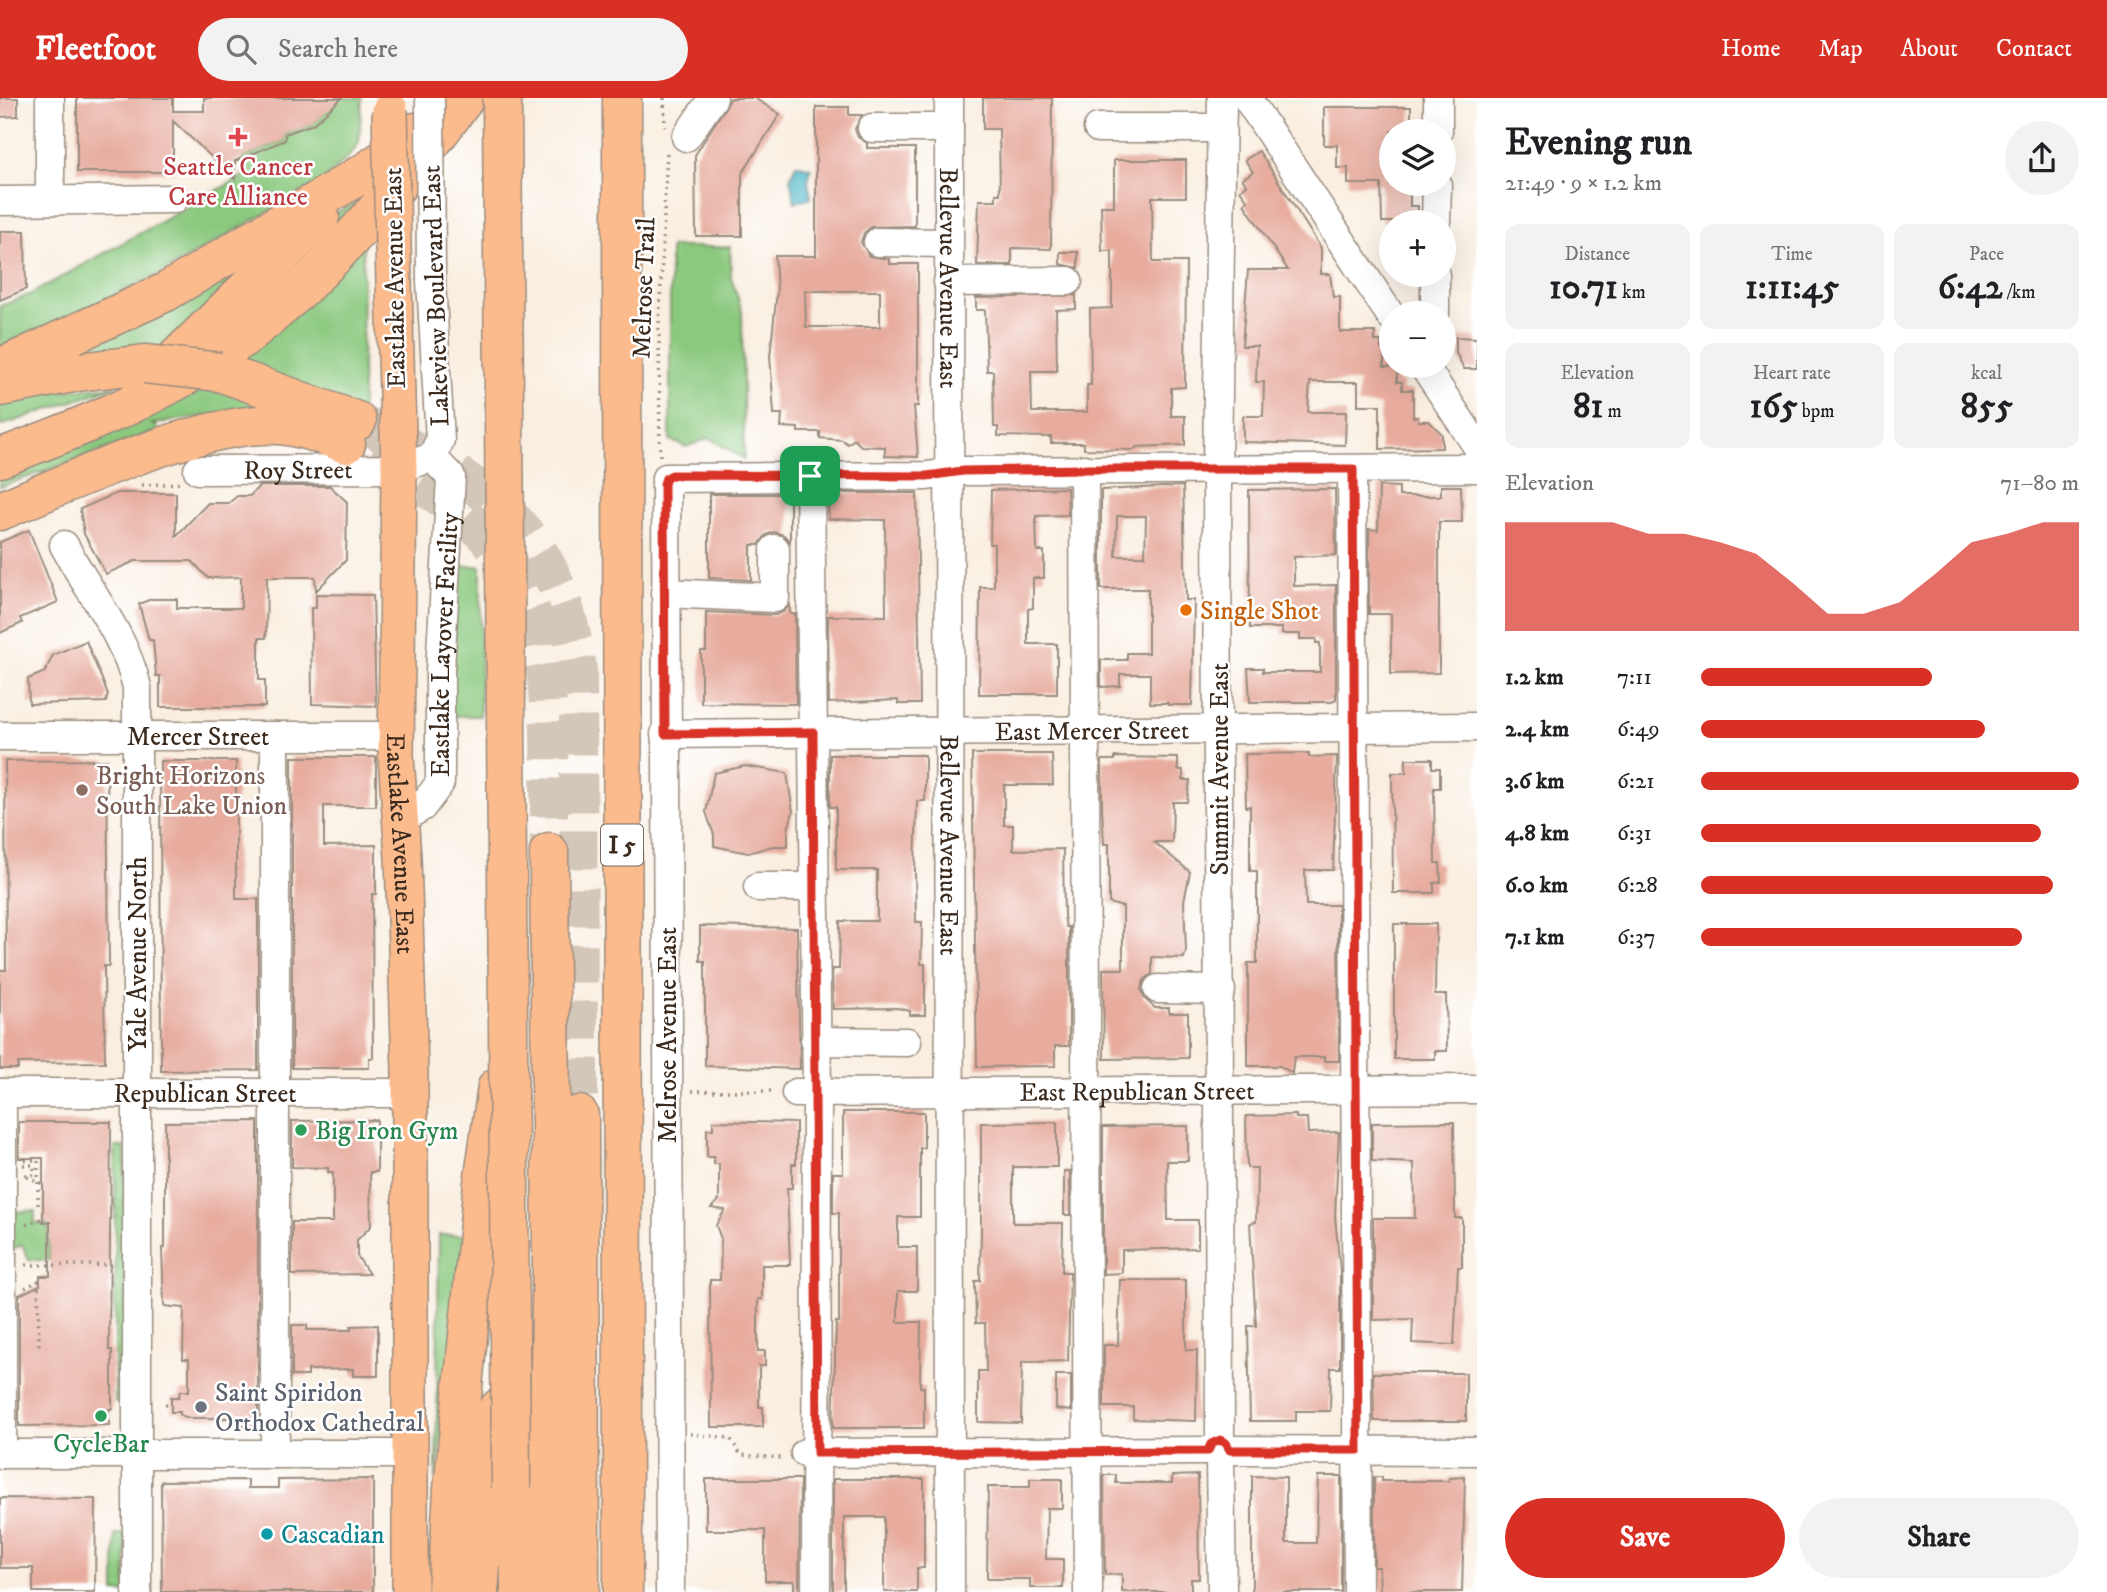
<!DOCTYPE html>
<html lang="en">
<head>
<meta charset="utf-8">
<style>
  :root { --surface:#fff; --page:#f2f2f2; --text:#202124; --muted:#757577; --accent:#d93025 }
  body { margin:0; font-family:"IM FELL DW Pica",serif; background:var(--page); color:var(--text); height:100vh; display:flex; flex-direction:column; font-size:26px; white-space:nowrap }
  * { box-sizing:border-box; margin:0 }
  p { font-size:23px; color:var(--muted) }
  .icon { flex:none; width:38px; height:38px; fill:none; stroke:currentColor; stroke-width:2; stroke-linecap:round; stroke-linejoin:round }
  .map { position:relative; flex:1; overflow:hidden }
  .panel { display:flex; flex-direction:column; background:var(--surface); width:630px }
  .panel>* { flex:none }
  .buttons { position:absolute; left:1379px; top:21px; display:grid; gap:14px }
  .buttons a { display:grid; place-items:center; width:77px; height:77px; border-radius:50%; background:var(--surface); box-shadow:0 7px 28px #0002; font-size:35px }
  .pin { position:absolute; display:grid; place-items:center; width:60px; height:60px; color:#fff; margin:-30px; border-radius:14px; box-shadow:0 4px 10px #0006 }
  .round { display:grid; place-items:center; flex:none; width:74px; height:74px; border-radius:37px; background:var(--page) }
  .head { display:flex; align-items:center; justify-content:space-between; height:119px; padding:0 28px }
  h1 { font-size:38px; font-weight:700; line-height:52px }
  .metrics { display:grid; grid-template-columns:repeat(3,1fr); gap:10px; height:119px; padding:7px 28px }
  .metrics div { display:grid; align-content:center; border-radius:14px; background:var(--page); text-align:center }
  .metrics b { font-size:35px; font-weight:700 }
  .metrics small { font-size:19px; font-weight:400 }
  .metrics p { font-size:19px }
  .chart { height:196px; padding:14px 28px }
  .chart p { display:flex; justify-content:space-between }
  .chart svg { width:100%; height:126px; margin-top:7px; fill:var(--accent); opacity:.7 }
  .action { display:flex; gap:14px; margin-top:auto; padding:14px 28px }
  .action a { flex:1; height:80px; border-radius:42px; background:var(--accent); color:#fff; font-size:28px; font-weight:700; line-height:80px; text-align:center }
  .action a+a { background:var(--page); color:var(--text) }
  ul { padding:0 28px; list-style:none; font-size:23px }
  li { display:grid; grid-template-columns:112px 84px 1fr; align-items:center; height:52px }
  li i { height:18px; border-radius:9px; background:var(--accent) }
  header { display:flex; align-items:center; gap:42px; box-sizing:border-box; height:98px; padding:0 35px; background:var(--accent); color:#fff }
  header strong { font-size:33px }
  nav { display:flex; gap:38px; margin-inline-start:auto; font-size:24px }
  .search { width:490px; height:63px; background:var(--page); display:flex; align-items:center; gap:18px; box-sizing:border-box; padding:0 24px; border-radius:38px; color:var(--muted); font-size:26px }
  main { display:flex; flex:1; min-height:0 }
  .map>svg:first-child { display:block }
  .green { fill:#8bc97f; stroke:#637a4e; stroke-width:2 }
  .water { fill:#4ab6c6; stroke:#427072; stroke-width:2 }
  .building { fill:#e7ac9e; fill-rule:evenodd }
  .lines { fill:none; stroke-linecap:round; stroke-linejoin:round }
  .highway-tunnel { stroke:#d3c7b9; stroke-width:38; stroke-dasharray:38 19; stroke-linecap:butt }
  .minor-casing { stroke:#9a8c7f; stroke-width:31 }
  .major-casing { stroke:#9a8c7f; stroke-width:38 }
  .highway-casing { stroke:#9a8c7f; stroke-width:41 }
  .path { stroke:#9a8c7f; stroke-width:3.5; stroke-dasharray:2 5; stroke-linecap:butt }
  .minor { stroke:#fff; stroke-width:28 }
  .major { stroke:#fbbb8d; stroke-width:35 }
  .highway { stroke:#fbbb8d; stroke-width:38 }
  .minor-bridge-casing { stroke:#9a8c7f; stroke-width:31; stroke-linecap:butt }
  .major-bridge-casing { stroke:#9a8c7f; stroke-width:38; stroke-linecap:butt }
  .highway-bridge-casing { stroke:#9a8c7f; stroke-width:41; stroke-linecap:butt }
  .minor-bridge { stroke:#fff; stroke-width:28 }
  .major-bridge { stroke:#fbbb8d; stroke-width:35 }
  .highway-bridge { stroke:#fbbb8d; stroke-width:38 }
  .route-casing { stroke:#fff; stroke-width:14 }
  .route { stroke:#d93025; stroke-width:9 }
  .health-dot { fill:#e0444e; stroke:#fff; stroke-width:2.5 }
  .food-dot { fill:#e8710a; stroke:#fff; stroke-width:2.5 }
  .education-dot { fill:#8d6e63; stroke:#fff; stroke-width:2.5 }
  .leisure-dot { fill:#2e9e5b; stroke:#fff; stroke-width:2.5 }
  .worship-dot { fill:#6b7280; stroke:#fff; stroke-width:2.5 }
  .culture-dot { fill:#0f9aa8; stroke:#fff; stroke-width:2.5 }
  .labels { text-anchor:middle; stroke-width:5; stroke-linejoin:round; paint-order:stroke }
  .shield { fill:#fff; stroke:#766a62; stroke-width:2 }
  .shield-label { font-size:24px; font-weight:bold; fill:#3b2a1e }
  .health-label { font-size:26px; fill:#be3a42; stroke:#fff }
  .street-label { font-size:26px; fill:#3b2a1e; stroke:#fff }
  .food-label { font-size:26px; fill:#c56008; stroke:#fff; text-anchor:start }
  .education-label { font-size:26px; fill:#785e54; stroke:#fff; text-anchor:start }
  .leisure-label { font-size:26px; fill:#27864d; stroke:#fff; text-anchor:start }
  .worship-label { font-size:26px; fill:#5b616d; stroke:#fff; text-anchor:start }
  .culture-label { font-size:26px; fill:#0d838f; stroke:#fff; text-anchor:start }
</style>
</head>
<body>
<header>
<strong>Fleetfoot</strong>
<div class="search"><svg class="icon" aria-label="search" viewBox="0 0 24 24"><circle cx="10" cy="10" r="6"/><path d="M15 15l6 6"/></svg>Search here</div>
<nav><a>Home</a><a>Map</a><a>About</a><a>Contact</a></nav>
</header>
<main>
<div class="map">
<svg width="1477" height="1494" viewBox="0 0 1477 1494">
  <rect width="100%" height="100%" fill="#fff"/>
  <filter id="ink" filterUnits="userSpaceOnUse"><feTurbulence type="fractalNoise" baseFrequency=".0143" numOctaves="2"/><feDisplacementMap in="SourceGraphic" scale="14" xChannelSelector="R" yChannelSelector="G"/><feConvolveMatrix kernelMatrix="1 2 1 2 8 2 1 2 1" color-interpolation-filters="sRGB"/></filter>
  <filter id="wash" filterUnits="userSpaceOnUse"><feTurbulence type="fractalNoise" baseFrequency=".00686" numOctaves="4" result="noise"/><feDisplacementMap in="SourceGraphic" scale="28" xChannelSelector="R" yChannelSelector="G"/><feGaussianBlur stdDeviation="1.57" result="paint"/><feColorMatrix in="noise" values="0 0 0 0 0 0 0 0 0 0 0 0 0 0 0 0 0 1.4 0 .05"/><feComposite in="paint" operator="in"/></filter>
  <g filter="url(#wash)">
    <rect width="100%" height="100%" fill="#f9eee0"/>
    <path class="green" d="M340,0H362L359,44L351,56L324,82L156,178L0,249V208L29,197L243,78V60L285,42V36L313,26Z
      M359,104V115L216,241L47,271L303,129Z
      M363,138L362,317L228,264Z
      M670,149H730L731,179L742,213L744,361L709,340L686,349L670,342Z
      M201,284L296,315L218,316L152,326L157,328V333L0,389V355Z
      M117,288L0,328V298Z
      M451,468H481L480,618H436Z
      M115,1049H125L126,1304H115Z
      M35,1113V1126H48L49,1162H29L22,1147L10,1152V1114Z
      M439,1137H466L436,1383Z
      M115,1436H126V1494H115Z"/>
    <path class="water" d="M796,66L811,70L808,83L811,100L795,104L790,81Z"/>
    <g id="blocks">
      <path class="building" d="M0,0H18V18L0,19Z
        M77,0H173V13H204V0H342L313,26L285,36V42L235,63V81L173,23V74H77Z
        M731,0H754L780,16L742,76V138H696L695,57Z
        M983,0H1052L1051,151L1012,150V167H977L979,102H996V96H1000L999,31H983Z
        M816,9H849V17H862L855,31L858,39L867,45V50H915V128L871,129L864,135L861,144L869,158L889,161V166H918V308H914L918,359L885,358V349L861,348L854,341L848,346L842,342L820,340V334H798V330L781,329L782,316H774L770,258L777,193L775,158H816ZM805,193H880V229H806Z
        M1324,9H1411V33H1391V86H1410V108H1418L1417,124H1382L1381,86H1348V70H1337V47H1324Z
        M1259,53L1321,150V176H1330L1333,199H1340V234H1375V243H1381V251H1384V269H1397V284H1402V292H1413V319H1418V323H1429L1442,336V350L1380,351V307H1358V284H1310L1308,314H1346L1345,347L1243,344V318H1263L1264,284H1256L1257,248H1242L1248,172H1288L1244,106L1248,103L1240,92L1247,87L1242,81L1253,74L1245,62Z
        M1114,62H1186V99H1152L1153,164H1186L1185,289L1171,290V318H1185V347L1136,349L1135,352L1084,351V345H1051V339L998,338V329H994L993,273H987L985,212H976V200L1076,197V211L1056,212L1057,273H1031L1032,314H1087V287H1091L1090,211L1112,210V153H1102L1101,108H1114Z
        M0,133H25L26,191L0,202Z
        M1060,154H1078V170L1060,166Z
        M1456,239L1477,240V271H1464L1456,255Z
        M259,388H330L347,404L346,462L316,493L315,479H267L266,540H259V582H265V609H160V578H156L153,542H149L139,506L151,501H177V510H241V479L208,480L192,463H135L106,476L84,436L80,411L117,395H176V438L208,405H229L237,398H250Z
        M1183,388L1186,502H1194L1192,607H1168V605H1150V576H1120V588L1101,589V562H1127V555H1148V491H1101V392ZM1117,418H1146L1145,458H1116Z
        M1379,388L1399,389V398H1441V388H1461L1462,424H1439V575L1391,576V516H1369V431L1378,432Z
        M1067,390L1068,417L1036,418L1037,453H1044V480H1033V510L1028,511V546H1057V596H979L980,489H994V446H990L991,392Z
        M1335,391L1336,457L1294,459V488L1336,487V601L1332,604H1250L1248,570H1263V574H1320V545H1316V541H1300V536H1282V530H1250L1249,392Z
        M827,395H917L920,606H898V602L829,605L828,518H886L885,422L829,421Z
        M709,396H790V444L784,437L774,434L766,437L759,447H751V482L709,480Z
        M29,432L58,504L20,520L22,525L0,535V444Z
        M316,496L373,497L376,608L312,606L311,510H316Z
        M790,507V516H795L796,606L701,605V553H706V514L775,517L783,514Z
        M86,543L108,596L106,604L29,606L28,581L45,574L53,557Z
        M1309,655V659L1337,658L1333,772H1305L1306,807H1338L1339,963H1324V959H1294L1292,975L1280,968H1248V865H1257V773H1250V708L1246,709L1245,656Z
        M972,656H1052L1053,687H1004V727H1013V752L1063,751L1064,818L1066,829H1069V948H1055V968L977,969Z
        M830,657H925V703H917L915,772L916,824H922L921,866H925V917H910V913L898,910L833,911L832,871H839L840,823H877V772H836V709H830Z
        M292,659H376V708H324V748L376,747V796H372L373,960H369V970H292Z
        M1115,659L1178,660V672H1183V682H1190L1187,704H1173L1172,744H1154L1190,774L1184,803L1186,853L1184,860L1152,859V876L1144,882L1141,891L1144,900L1155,910H1169V915H1188V960L1104,961L1103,871H1123V809L1109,805V746H1104L1102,710V662H1115Z
        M1406,661H1432V670H1440V690H1434L1435,765H1440L1441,784L1434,785V795H1393L1392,675H1406Z
        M107,662L109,868H104L105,964L18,965V971H0V872H6L5,663Z
        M160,663H236V801H258V972L161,973Z
        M745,668L787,675L793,714L788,732V748H773L748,755L714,748V737L706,714L714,675Z
        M1394,826H1436L1435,897H1446L1447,953H1435V961H1394Z
        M700,828L797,830L800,971L705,968V863H700Z
        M843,1014H924V1050H920V1119H898V1149H917V1193H898V1224H921L920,1289H924V1330H833L836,1224H839V1115H833V1075H843Z
        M1296,1017V1020H1307L1308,1035L1339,1034L1335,1117L1340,1174V1270H1331L1330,1313H1296V1323H1250L1248,1228H1256L1250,1125L1256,1124L1257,1070H1247L1246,1018Z
        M377,1022V1074H370L371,1128L357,1142V1158L369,1176L292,1177V1124H333V1074H328V1070L292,1069V1023Z
        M258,1023V1328H241V1320H189L180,1317V1314H171V1299H179L180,1293H189V1261H183L184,1210L164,1208L162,1150H165V1024Z
        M713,1023L796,1025V1066H792V1090H787L790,1167H762V1201H758V1253H765V1268H759V1309H763V1329H711L710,1182H720L721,1141L716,1127L725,1112L711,1110L719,1102V1066H714V1059H707V1031H713Z
        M19,1024H111L109,1252H112V1311H109V1327L19,1328V1197L40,1187V1178H50V1124H43V1060H19Z
        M1057,1024V1069H1013V1125H1063L1062,1174H1070L1068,1263L1022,1264L1021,1325L978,1324V1273H986L985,1225H976L975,1183H980L981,1133V1025Z
        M1454,1024L1455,1120H1462V1169H1458L1454,1247L1412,1245L1413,1221L1373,1222V1120H1415L1414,1065L1372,1063V1025Z
        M1188,1028V1063H1167L1168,1122H1198V1150L1122,1152V1175L1103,1176V1029Z
        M1064,1073H1070V1117H1064Z
        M1120,1182H1186V1252H1197L1196,1323L1133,1321V1309H1104V1247H1118Z
        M292,1227H307V1232H351V1228L378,1227V1278H353V1271L308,1272V1278H292Z
        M1373,1275H1466V1323H1374Z
        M1056,1277H1071V1313L1056,1311Z
        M1104,1377H1116V1385H1172V1378L1198,1377L1199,1481H1191V1494H1122V1476L1105,1477Z
        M1252,1378L1286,1379V1445H1316L1318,1378H1341V1494H1252Z
        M1374,1379H1382V1383H1449V1380L1465,1379L1462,1494H1380L1379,1469H1374Z
        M373,1381V1494H162L161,1383L248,1382V1390H278V1382Z
        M706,1381H800L799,1494H794V1483H765V1432H706Z
        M833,1381H924V1470H917V1494H884V1419H844V1494H833Z
        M1030,1381H1062V1410H1047L1046,1461H1063V1490H1030V1481H987L988,1389H1030Z
        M0,1400L96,1401L95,1494H33V1470H0Z"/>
    </g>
  </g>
  <g filter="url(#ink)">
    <use href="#blocks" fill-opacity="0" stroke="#9a8c7f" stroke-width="2"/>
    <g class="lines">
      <path class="highway-tunnel" d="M357,323C480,382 559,425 578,572L579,1017
        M370,358C570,459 548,557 549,754"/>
      <g class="minor-casing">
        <g id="minor">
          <path d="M50,0V102"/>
          <path id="s1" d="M949,0L950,1494"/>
          <path d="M1247,0L1391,218"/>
          <path d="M872,30H949"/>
          <path d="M1098,30H1220"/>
          <path d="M1438,33V0"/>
          <path d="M686,39L713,0"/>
          <path d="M0,103L174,101"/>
          <path d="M1436,124L1437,86"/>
          <path d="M878,144L947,145"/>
          <path d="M948,184L1068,183"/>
          <path d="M1435,215V177"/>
          <path d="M1424,268L1477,348"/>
          <path d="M1084,371L1088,1494"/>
          <path d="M1352,371L1358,1494"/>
          <path id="s2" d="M198,372L399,371L432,359L440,342L431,183"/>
          <path d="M810,378L817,995L816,1494"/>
          <path d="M64,447C89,495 124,535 137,589V1494"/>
          <path d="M665,495L775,500V451"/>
          <path id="s3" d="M665,636L1477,629"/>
          <path id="s4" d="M0,638H396"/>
          <path d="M275,638V1356"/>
          <path id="s5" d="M400,722L422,709L440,685V573L451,379L432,359"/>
          <path d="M758,789H814"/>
          <path d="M1158,891L1221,892"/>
          <path d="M815,943L907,944"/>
          <path id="s6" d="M0,995H410"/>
          <path d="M2,995V1356"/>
          <path id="s7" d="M796,995L1477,991"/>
          <path d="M1220,1342L1217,371L1222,0"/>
          <path d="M1230,1352L1477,1353"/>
          <path d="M805,1355L1208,1353"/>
          <path d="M0,1356H410"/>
          <path d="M1220,1363L1222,1494"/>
          <path d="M670,1494L666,380L927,378L963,373L1477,370"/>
        </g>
      </g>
      <g class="major-casing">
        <g id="major">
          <path id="s8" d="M393,148L399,371L396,658L403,760L410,973V1494"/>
        </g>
      </g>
      <g class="highway-casing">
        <path id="highway" d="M622,0L623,1494
          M0,270L166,194L370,71L401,49L415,34
          M220,274L357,323
          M161,275L320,119
          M0,289L78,274L145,266
          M0,360C74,332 149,303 216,259C311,197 398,91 465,0
          M0,413C72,383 203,322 279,327C302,329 325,338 346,346
          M579,1017L580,1494
          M519,1357L520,1494
          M447,1494L453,1391L483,1085L497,989
          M479,1494L488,1382L499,1310
          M546,1494L552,1156L549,754"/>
      </g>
      <path class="path" d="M664,0L665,29
        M660,358L659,228L667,51
        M142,387L180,385
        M692,993H775
        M25,1062H38V1110
        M23,1067H34V1077H24
        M27,1079L43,1086
        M26,1127L43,1120
        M26,1167H112
        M25,1190L38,1183L39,1252
        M165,1306H167
        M690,1336L730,1340L741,1357L783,1360"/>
      <use href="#minor" class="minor"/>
      <use href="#major" class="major"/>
      <use href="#highway" class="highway"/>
      <g class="minor-bridge-casing">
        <path id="minor-bridge" d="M430,0L431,183"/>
      </g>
      <g class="major-bridge-casing">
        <path id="major-bridge" d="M390,12L393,148"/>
      </g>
      <g class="highway-bridge-casing">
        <path id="highway-bridge" d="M502,0L511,1390
          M145,266L220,274"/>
      </g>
      <use href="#minor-bridge" class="minor-bridge"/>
      <use href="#major-bridge" class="major-bridge"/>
      <use href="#highway-bridge" class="highway-bridge"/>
    </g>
  </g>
  <g class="lines" filter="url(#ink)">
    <g class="route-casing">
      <path id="route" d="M1084,371H1353L1358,1352H1230L1226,1345L1220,1342L1211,1346L1208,1353L817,1355L813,634L665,636L664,386L666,380L672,377L927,378L963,373Z"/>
    </g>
    <use href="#route" class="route"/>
  </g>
  <path class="health-dot" d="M234.5 28.5h7v7h7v7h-7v7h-7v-7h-7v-7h7z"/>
  <circle class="food-dot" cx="1186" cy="512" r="7"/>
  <circle class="education-dot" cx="82" cy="692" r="7"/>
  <g class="leisure-dot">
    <circle cx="301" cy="1032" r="7"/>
    <circle cx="101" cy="1318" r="7"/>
  </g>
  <circle class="worship-dot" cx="201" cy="1309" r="7"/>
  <circle class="culture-dot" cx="267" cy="1436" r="7"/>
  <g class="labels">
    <rect class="shield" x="601" y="726.5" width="42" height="41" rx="5"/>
    <g class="shield-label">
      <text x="622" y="755">I 5</text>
    </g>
    <g class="health-label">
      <text x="238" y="77">Seattle Cancer<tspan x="238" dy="30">Care Alliance</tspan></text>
    </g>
    <g class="street-label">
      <text transform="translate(394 180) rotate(-91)" y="9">Eastlake Avenue East</text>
      <text dy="9" stroke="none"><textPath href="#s1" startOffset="180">Bellevue Avenue East</textPath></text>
      <text transform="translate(643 190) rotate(-88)" y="9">Melrose Trail</text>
      <text transform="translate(435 198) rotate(-92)" y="9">Lakeview Boulevard East</text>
      <text dy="9" stroke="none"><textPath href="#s2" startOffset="100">Roy Street</textPath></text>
      <text dy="9" stroke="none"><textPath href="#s5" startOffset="194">Eastlake Layover Facility</textPath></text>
      <text dy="9" stroke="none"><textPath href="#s3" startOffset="427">East Mercer Street</textPath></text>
      <text dy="9" stroke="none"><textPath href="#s4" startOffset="198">Mercer Street</textPath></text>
      <text transform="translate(1219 671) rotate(-90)" y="9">Summit Avenue East</text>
      <text dy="9" stroke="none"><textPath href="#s8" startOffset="598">Eastlake Avenue East</textPath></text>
      <text dy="9" stroke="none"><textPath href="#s1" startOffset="747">Bellevue Avenue East</textPath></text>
      <text transform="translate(137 856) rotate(-90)" y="9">Yale Avenue North</text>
      <text transform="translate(667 937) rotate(-90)" y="9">Melrose Avenue East</text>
      <text dy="9" stroke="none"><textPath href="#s7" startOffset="341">East Republican Street</textPath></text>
      <text dy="9" stroke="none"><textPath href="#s6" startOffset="205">Republican Street</textPath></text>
    </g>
    <g class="food-label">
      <text x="1200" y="521">Single Shot</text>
    </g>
    <g class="education-label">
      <text x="96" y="686">Bright Horizons<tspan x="96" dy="30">South Lake Union</tspan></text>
    </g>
    <g class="leisure-label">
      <text x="315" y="1041">Big Iron Gym</text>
      <text x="101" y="1354" text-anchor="middle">CycleBar</text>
    </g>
    <g class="worship-label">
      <text x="215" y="1303">Saint Spiridon<tspan x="215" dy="30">Orthodox Cathedral</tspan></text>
    </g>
    <g class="culture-label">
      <text x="281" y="1445">Cascadian</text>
    </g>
  </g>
</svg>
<div class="buttons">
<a><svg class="icon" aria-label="layers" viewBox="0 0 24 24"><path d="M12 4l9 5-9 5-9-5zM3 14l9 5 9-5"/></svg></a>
<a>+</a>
<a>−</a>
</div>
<div class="pin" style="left:810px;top:378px;background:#1e9e55"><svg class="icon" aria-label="arrive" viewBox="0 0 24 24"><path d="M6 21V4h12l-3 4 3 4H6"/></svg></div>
</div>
<section class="panel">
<div class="head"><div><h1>Evening run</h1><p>21:49 · 9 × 1.2 km</p></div><a class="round"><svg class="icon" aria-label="share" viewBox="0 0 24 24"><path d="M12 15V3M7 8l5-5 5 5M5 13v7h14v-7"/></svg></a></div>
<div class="metrics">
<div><p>Distance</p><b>10.71<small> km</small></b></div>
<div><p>Time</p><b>1:11:45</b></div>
<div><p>Pace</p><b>6:42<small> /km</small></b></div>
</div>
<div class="metrics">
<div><p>Elevation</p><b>81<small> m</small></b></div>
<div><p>Heart rate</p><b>165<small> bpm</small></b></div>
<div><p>kcal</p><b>855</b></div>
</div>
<div class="chart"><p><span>Elevation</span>71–80 m</p>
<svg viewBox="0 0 160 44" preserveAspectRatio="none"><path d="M0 44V6L10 6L20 6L30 6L40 10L50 10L60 13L70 17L80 27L90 38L100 38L110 34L120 24L130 13L140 10L150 6L160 6V44z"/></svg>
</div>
<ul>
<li><b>1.2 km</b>7:11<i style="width:61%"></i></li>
<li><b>2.4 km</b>6:49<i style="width:75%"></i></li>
<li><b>3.6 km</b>6:21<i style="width:100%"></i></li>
<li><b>4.8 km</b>6:31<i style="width:90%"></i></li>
<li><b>6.0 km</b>6:28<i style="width:93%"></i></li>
<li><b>7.1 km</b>6:37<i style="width:85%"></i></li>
</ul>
<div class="action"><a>Save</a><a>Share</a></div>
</section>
</main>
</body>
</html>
